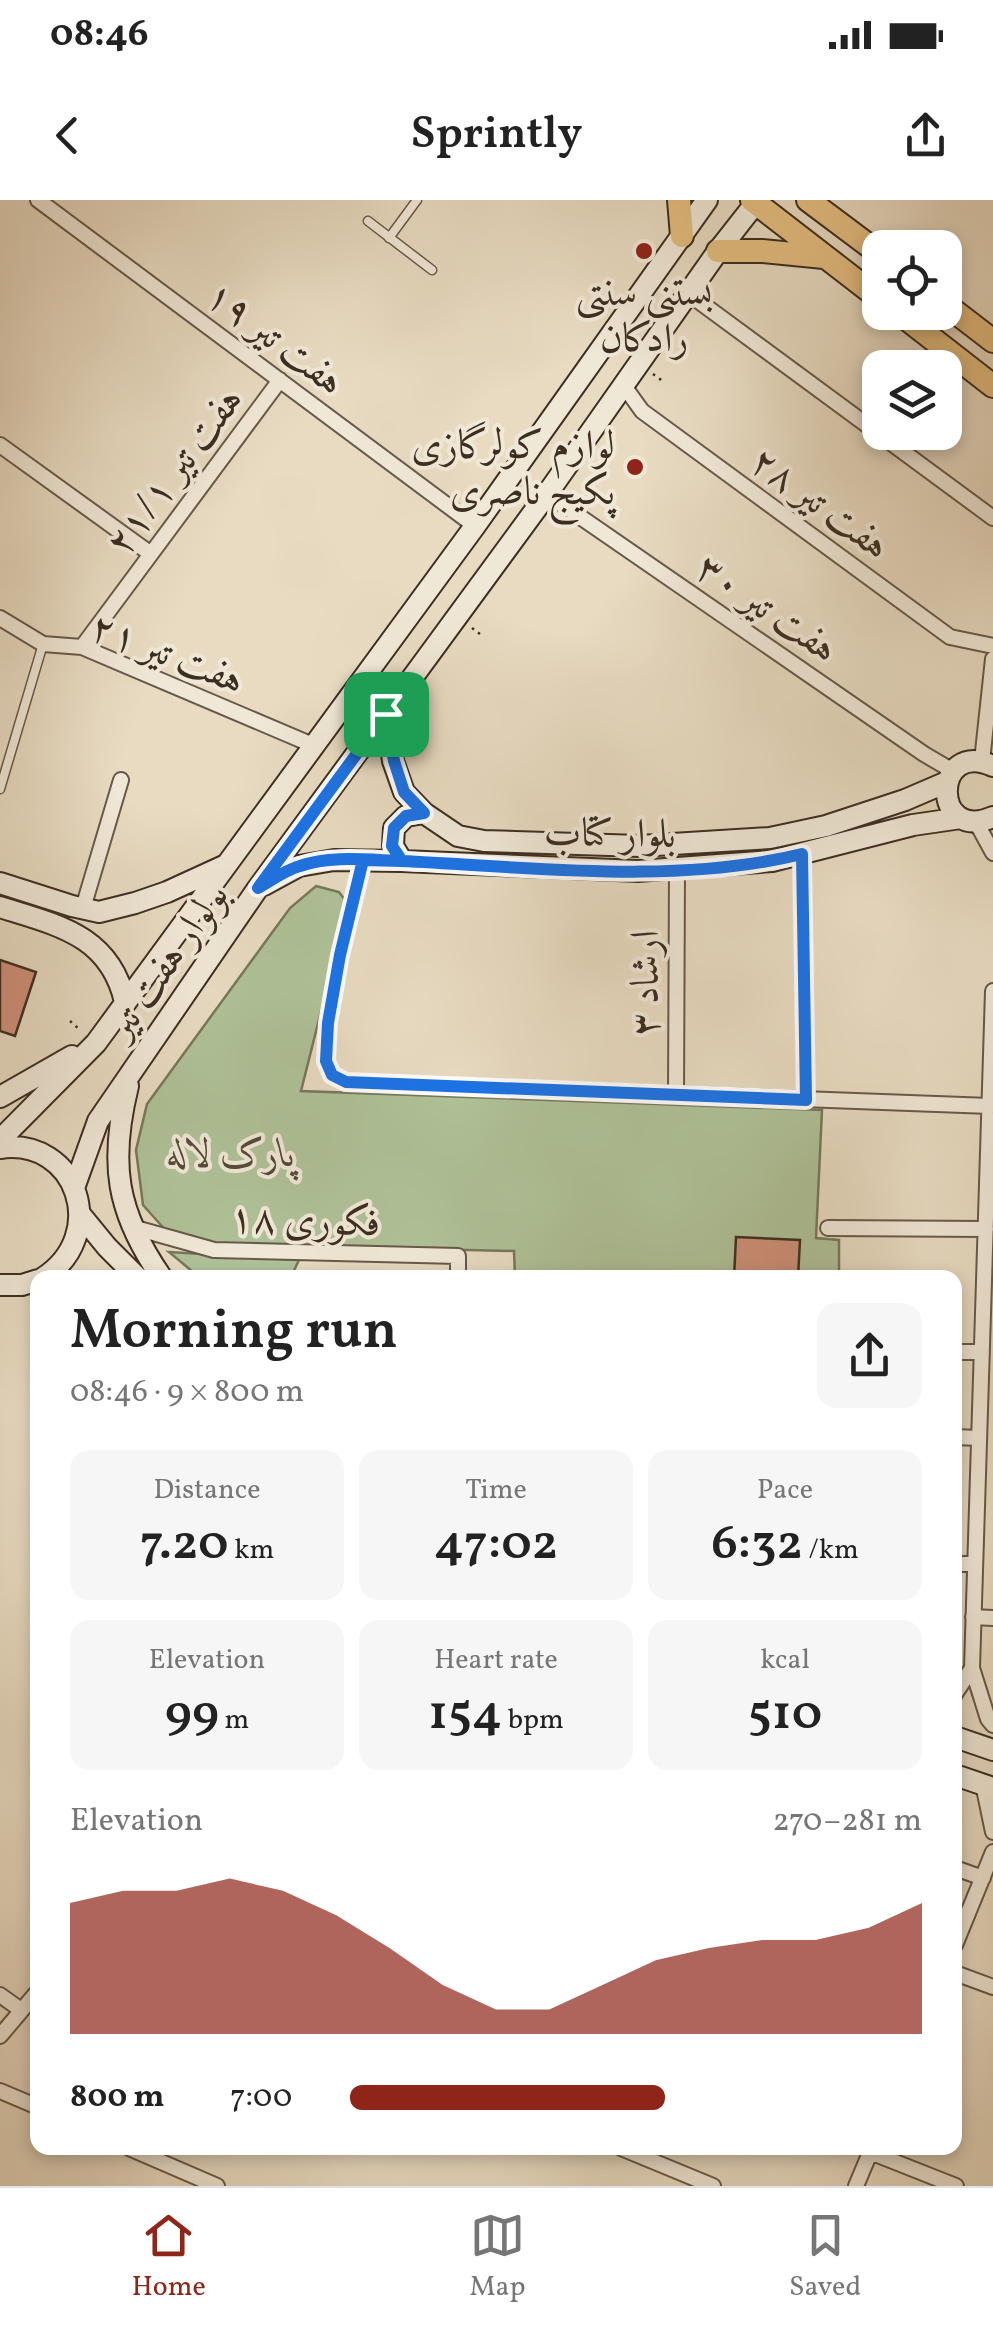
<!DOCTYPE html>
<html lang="en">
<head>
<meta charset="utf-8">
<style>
  :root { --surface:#fff; --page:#f6f6f6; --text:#222; --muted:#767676; --line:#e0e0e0; --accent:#8f2418 }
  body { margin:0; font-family:Vollkorn,Amiri,serif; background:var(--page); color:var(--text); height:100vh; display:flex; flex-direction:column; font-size:38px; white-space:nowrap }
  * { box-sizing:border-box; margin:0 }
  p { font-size:32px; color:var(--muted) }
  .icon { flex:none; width:55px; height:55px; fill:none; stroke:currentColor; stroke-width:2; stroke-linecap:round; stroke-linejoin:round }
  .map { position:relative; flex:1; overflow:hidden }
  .side { position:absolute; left:30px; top:1070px; width:932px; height:885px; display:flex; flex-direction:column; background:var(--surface); border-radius:20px; box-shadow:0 5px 15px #0003 }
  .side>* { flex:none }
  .controls { position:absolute; left:862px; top:30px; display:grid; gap:20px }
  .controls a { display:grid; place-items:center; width:100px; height:100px; border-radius:20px; background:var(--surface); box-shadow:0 5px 15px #0003; font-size:50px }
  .pin { position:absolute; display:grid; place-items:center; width:85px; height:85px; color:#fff; margin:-42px; border-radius:20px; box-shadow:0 5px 15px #0006 }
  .round { display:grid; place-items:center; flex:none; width:105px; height:105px; border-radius:20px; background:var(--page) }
  .summary { display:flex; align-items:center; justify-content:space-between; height:170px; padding:0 40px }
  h1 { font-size:55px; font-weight:600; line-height:75px }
  .figures { display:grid; grid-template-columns:repeat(3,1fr); gap:15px; height:170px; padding:10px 40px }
  .figures div { display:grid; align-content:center; border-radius:20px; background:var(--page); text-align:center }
  .figures b { font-size:50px; font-weight:600 }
  .figures small { font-size:28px; font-weight:400 }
  .figures p { font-size:28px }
  .chart { height:280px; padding:20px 40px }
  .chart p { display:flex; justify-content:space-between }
  .chart svg { width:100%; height:180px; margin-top:10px; fill:var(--accent); opacity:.7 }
  ul { padding:0 40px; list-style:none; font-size:32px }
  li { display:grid; grid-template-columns:160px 120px 1fr; align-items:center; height:75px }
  li i { height:25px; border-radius:12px; background:var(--accent) }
  .status { display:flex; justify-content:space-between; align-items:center; height:70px; padding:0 50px; background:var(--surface); direction:ltr }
  .status svg { height:28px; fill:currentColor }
  header { display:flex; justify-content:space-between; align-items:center; height:130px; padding:0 40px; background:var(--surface); font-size:45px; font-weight:600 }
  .dock { display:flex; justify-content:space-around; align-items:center; height:140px; border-top:2px solid var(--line); background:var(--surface); font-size:28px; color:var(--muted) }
  .dock a { display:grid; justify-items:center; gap:5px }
  .dock .selected { color:var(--accent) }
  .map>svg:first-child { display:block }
  .green { fill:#afc198; stroke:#76785c; stroke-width:2.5 }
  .building { fill:#cf9079; stroke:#3c2e21; stroke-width:2.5 }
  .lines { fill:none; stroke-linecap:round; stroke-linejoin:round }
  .lane-casing { stroke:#675949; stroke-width:11 }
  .street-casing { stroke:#675949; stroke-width:18 }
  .secondary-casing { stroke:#3c2e21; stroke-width:24 }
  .primary-casing { stroke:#3c2e21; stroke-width:26 }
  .path { stroke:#3c2e21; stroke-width:2.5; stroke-dasharray:2.5 5; stroke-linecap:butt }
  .lane { stroke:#f0e8d7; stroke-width:8 }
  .street { stroke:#f0e8d7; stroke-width:14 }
  .secondary { stroke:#f0e8d7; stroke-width:20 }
  .primary { stroke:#e4be81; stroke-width:22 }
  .route-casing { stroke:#fff; stroke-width:20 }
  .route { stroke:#1a73e8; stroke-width:12 }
  .poi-dot { fill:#8f2418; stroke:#f0e8d7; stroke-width:4 }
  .labels { text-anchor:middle; stroke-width:8; stroke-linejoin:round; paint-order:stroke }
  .poi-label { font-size:40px; fill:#3c2e21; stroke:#f0e8d7 }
  .street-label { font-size:40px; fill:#3c2e21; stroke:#f0e8d7 }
  .park-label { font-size:40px; font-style:italic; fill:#534b39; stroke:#f0e8d7 }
</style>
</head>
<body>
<div class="status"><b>08:46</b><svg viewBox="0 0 49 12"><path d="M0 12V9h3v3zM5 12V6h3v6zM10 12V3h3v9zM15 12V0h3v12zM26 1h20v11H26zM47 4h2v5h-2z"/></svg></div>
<header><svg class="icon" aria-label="back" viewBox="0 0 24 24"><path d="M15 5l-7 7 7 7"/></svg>Sprintly<svg class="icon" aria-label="share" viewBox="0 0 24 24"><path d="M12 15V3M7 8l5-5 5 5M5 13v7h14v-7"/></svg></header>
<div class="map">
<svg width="993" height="1986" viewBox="0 0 993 1986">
  <rect width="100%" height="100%" fill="#e8dbc2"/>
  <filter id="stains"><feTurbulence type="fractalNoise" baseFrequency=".002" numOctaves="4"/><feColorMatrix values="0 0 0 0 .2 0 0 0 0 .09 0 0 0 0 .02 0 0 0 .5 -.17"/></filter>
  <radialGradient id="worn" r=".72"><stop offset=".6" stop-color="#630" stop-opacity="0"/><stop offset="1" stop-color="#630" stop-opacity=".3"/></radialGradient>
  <path class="green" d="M316,686L339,692L348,704L301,891L822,910L816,1038L839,1040V1077H515L514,1051L214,1044L168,1033L143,1005L136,950L147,904L290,708Z
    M169,1052L299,1060L291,1077H199Z"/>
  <path class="building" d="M0,760L36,772L15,836L0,831Z
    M736,1037L800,1040L798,1078H734Z"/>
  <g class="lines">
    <g class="lane-casing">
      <path id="lane" d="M368,21L432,70
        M389,38L417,0
        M0,589L43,444"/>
    </g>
    <g class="street-casing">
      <path id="street" d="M38,0L475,326
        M689,94L993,318
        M624,186L642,211L950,437L993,446
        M0,245L151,354
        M547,294L924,554L953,571
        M0,418L43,444L82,447L315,546
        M82,447L280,180
        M982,561L993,459
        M976,622L993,653
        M802,654L806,900
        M363,660L340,755L328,823L326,861L332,875L346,882L990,906
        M83,708L121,580
        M993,791L972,1468L988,1519L993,1525
        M676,896L677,670
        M132,1027L214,1050L458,1056V1078
        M828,1028L986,1029
        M955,1152H982
        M955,1237L979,1238
        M955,1364H975
        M973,1417L993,1418
        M955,1494L972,1468
        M983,1584L993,1632
        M955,1668L983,1678
        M955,1745L993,1652
        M955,1773L993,1787
        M0,1795L21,1810
        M0,1836L38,1791
        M0,1891L38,1907
        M129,1948L217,1986
        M621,1948L713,1986
        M870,1952L956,1986
        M856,1986L872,1948"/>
    </g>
    <g class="secondary-casing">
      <path id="secondary" d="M386,514L393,561L404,592L424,613L458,636L484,641L640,646L770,638L826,626L905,600L947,582
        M993,566C932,538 931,644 993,617
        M402,661L393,646L394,628L406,616L424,613
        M0,683L72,706L99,712L135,703L167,692L226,665
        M264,685L299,666L334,660L402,661L638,671L772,661L913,625L961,618
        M0,707C57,725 110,735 125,802
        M128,886C109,963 116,1012 162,1078
        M0,897L72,856
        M0,940L96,843L475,326L707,0
        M0,948C77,937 110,1035 43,1078
        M74,988L98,921L258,688L547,294L718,51L758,0
        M80,1014L107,1047L138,1078
        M0,1085H22L38,1080
        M955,1537L993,1550
        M955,1575L993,1588"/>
    </g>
    <g class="primary-casing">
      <path id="primary" d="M679,0L682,36
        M752,0L880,99
        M808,0L880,54
        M718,51H762L824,57
        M945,104L993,141
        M898,112L993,186"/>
    </g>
    <path class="path" d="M653,174L664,182
      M472,428L480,434
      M70,821L80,830"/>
    <use href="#lane" class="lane"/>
    <use href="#street" class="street"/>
    <use href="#secondary" class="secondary"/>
    <use href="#primary" class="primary"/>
  </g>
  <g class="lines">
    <g class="route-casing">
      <path id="route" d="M386,514L394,561L404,592L424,613L406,616L394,628L392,646L402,661L363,660L340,755L328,823L326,861L332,875L346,882L806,900L802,654C675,685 531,667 402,661C369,660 331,655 300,666C285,670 271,681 258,688L386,514"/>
    </g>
    <use href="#route" class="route"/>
  </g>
  <g class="poi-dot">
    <circle cx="644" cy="51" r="10"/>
    <circle cx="635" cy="267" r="10"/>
  </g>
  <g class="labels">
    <g class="poi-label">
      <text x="644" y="105">بستنی سنتی<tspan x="644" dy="46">رادکان</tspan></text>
      <text x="615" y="258" text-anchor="end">لوازم کولرگازی<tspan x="615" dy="46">پکیج ناصری</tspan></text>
    </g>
    <g class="street-label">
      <text transform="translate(276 137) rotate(37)" y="14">هفت تیر ۱۹</text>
      <text transform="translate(173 270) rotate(-53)" y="14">هفت تیر ۲۱/۱</text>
      <text transform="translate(821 302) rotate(36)" y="14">هفت تیر ۲۸</text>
      <text transform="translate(768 407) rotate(34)" y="14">هفت تیر ۳۰</text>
      <text transform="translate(168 452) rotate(21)" y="14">هفت تیر ۲۱</text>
      <text transform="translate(610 632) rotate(1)" y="14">بلوار کتاب</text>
      <text transform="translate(166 760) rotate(-55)" y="14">بولوار هفت تیر</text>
      <text transform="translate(644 783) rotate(-90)" y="14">ارشاد ۳</text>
      <text transform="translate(305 1019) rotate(2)" y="14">فکوری ١٨</text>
    </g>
    <g class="park-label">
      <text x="231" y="966">پارک لاله</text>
    </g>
  </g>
  <rect width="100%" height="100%" filter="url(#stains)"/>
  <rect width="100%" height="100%" fill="url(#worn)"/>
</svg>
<div class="controls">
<a><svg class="icon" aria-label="locate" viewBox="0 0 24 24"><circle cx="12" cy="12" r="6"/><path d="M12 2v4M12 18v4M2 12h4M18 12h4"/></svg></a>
<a><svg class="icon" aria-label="layers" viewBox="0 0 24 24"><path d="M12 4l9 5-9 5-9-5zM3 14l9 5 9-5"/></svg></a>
</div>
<div class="pin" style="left:386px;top:514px;background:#1e9e55"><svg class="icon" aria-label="arrive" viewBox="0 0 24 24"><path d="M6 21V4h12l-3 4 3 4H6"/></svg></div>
<section class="side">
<div class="summary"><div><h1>Morning run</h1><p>08:46 · 9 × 800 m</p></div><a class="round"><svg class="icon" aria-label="share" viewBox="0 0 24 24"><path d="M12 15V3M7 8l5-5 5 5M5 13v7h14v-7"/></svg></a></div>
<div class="figures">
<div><p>Distance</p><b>7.20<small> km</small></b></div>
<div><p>Time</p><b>47:02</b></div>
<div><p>Pace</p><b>6:32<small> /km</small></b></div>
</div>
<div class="figures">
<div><p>Elevation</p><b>99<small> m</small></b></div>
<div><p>Heart rate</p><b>154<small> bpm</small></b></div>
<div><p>kcal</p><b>510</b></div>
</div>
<div class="chart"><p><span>Elevation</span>270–281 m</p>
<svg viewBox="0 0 160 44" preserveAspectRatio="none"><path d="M0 44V12L10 9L20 9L30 6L40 9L50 15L60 23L70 32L80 38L90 38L100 32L110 26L120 23L130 21L140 21L150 18L160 12V44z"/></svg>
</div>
<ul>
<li><b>800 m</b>7:00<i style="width:55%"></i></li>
</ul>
</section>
</div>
<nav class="dock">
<a class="selected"><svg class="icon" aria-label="home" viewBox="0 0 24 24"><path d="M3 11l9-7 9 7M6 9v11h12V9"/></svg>Home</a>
<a><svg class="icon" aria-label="map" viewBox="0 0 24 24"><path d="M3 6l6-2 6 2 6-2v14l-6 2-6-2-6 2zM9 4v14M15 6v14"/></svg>Map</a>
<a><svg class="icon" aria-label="saved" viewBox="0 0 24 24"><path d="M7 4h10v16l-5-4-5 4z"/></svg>Saved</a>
</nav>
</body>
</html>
